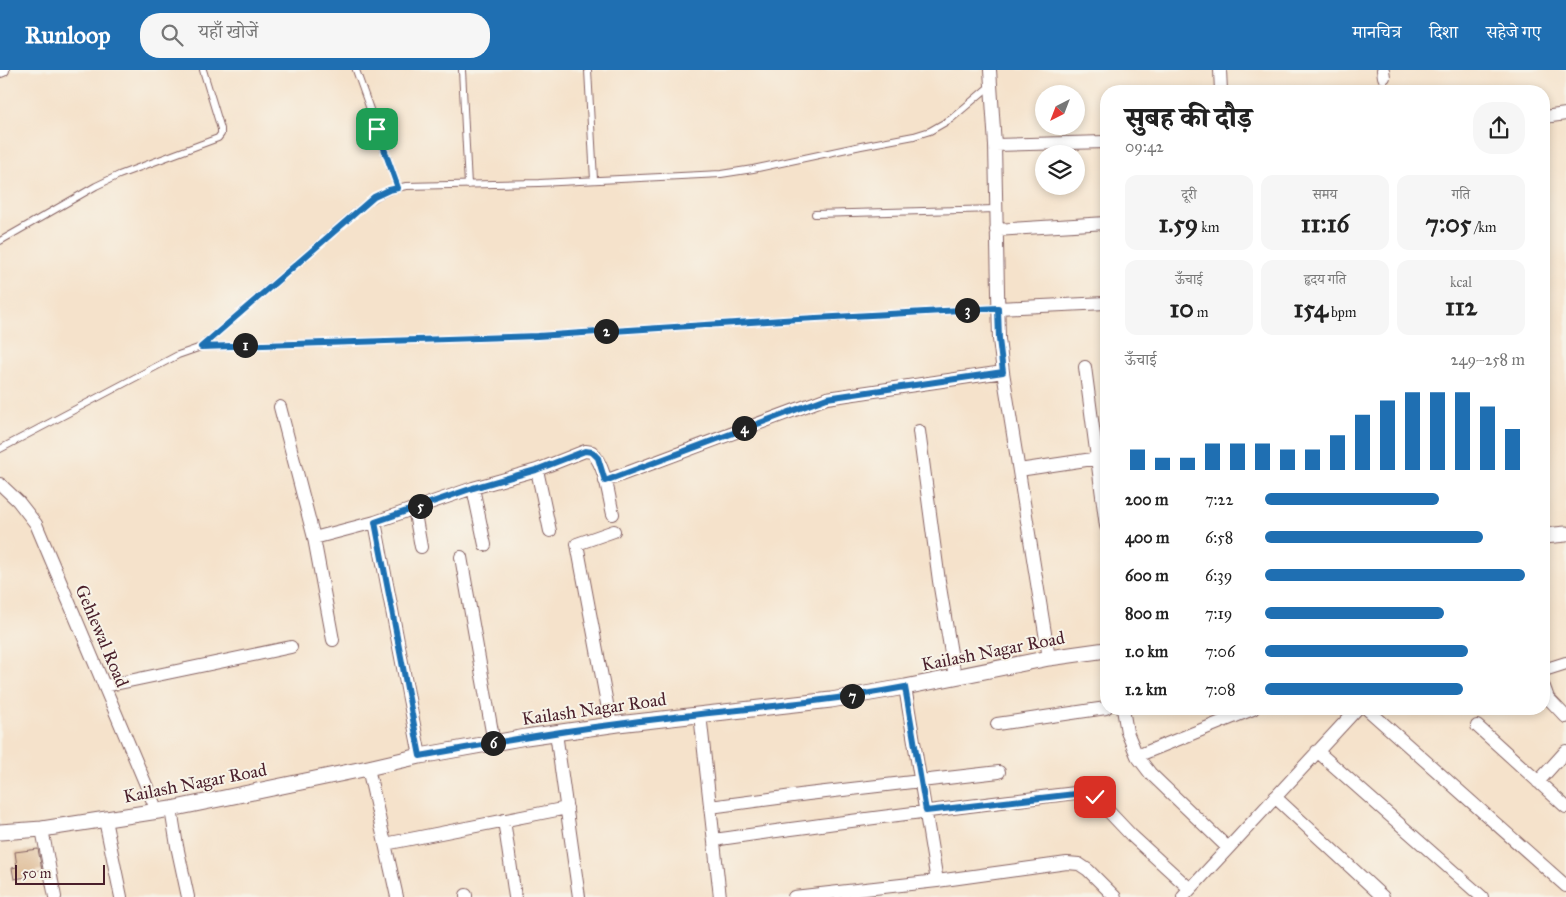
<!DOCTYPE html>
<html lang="hi">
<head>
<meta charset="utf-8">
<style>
  :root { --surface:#fff; --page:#f6f6f6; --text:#222; --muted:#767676; --accent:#1f6fb2 }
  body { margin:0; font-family:"IM FELL Great Primer","Noto Serif Devanagari",serif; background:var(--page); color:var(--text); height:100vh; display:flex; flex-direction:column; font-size:19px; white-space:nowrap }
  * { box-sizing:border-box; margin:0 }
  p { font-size:16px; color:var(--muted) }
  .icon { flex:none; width:28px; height:28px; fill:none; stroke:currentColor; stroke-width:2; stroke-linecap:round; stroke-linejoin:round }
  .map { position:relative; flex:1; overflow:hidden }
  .side { position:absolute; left:1100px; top:15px; width:450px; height:630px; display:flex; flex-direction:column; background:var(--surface); border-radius:20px; box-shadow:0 2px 8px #0003 }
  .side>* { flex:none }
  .needle { width:32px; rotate:222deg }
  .controls { position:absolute; left:1035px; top:15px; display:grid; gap:10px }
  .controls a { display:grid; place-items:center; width:50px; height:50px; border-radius:50%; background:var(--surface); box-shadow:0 2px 8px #0003; font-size:25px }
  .scale { position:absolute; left:15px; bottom:12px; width:90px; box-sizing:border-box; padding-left:5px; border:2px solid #4a1f2b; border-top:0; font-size:14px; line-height:18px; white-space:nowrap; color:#4a1f2b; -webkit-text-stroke:4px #f7f3e8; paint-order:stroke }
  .pin { position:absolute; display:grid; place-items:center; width:42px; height:42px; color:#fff; margin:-21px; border-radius:10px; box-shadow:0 2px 8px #0006 }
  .km { position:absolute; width:25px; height:25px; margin:-12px; border-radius:50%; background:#222; color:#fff; font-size:14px; line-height:25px; text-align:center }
  .round { display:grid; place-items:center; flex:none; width:52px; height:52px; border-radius:20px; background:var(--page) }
  .head { display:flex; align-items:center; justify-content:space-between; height:85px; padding:0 25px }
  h1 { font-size:28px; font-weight:800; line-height:38px }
  .metrics { display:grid; grid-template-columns:repeat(3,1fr); gap:8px; height:85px; padding:5px 25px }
  .metrics div { display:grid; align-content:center; border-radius:12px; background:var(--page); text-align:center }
  .metrics b { font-size:25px; font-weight:800 }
  .metrics small { font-size:14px; font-weight:400 }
  .metrics p { font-size:14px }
  .chart { height:140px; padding:10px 25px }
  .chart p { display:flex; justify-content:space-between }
  .chart svg { width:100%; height:90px; margin-top:5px; stroke:var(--accent); stroke-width:6 }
  ul { padding:0 25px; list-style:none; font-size:16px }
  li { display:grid; grid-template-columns:80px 60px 1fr; align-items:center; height:38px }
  li i { height:12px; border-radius:6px; background:var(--accent) }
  header { display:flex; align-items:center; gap:30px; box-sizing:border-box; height:70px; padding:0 25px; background:var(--accent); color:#fff }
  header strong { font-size:24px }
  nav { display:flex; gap:28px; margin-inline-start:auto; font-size:18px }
  .search { width:350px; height:45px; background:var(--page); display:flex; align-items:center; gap:12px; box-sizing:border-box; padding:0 18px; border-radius:20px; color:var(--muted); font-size:19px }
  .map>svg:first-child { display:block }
  .building { fill:#dbb58d }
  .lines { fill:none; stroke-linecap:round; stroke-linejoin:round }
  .service-casing { stroke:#866363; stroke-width:8 }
  .minor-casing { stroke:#866363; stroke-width:14 }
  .tertiary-casing { stroke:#866363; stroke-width:17 }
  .service { stroke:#fff; stroke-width:6 }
  .minor { stroke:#fff; stroke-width:12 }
  .tertiary { stroke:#fff; stroke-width:15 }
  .route-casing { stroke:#fff; stroke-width:10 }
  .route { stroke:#1f6fb2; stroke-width:6 }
  .labels { text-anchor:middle; stroke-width:4; stroke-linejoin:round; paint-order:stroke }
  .street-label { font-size:18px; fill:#4a1f2b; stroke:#f7f3e8 }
</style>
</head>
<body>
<header>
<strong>Runloop</strong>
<div class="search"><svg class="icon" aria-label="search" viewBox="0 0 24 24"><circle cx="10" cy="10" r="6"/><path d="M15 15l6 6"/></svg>यहाँ खोजें</div>
<nav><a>मानचित्र</a><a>दिशा</a><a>सहेजे गए</a></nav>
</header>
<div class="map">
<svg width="1566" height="827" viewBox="0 0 1566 827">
  <rect width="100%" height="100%" fill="#f7f3e8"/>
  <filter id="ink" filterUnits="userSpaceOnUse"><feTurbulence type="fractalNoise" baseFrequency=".02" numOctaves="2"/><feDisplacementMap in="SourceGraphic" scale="10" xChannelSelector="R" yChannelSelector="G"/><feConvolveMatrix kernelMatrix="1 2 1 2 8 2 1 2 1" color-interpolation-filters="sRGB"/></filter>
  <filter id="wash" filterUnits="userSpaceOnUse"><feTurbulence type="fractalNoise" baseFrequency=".0096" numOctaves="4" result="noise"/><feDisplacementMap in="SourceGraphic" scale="20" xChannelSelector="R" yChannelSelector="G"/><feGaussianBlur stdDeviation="1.12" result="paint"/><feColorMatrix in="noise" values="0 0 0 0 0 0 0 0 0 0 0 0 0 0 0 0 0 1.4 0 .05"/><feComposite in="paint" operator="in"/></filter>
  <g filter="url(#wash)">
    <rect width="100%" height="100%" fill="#f5e2cb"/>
    <g id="blocks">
      <path class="building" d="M38,779L42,800L36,801V803L26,805L27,807L14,809L12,798L17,797L15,782Z"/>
    </g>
  </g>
  <g filter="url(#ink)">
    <use href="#blocks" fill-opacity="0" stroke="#866363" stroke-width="1"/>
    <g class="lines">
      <g class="service-casing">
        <path id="service" d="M356,0L398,118
          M462,0L468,115
          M588,0L594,110
          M815,144L996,139
          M0,171L96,116L119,105L218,68L221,64V59L203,0
          M201,277L356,142C374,127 382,121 406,116L539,113L721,104L753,99L861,76L914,66L930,61L951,49L991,15
          M0,379L178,285L201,277L537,266L798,249L998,238"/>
      </g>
      <g class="minor-casing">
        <path id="minor" d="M990,0L995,75L999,269L1003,302L1049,588
          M1220,0L1221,21
          M1383,0L1384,7
          M0,1L3,0
          M1544,47L1566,44
          M995,75L1106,72
          M996,160L1106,153
          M998,238L1106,233
          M1085,297L1106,456
          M280,337L314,468L333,570
          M919,361L939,511L955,607
          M537,400L550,461
          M1019,400L1106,387
          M605,411L827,328L1003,302
          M0,414L18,431L36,454L157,741
          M473,418L485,475
          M414,438L421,477
          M375,452L420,686
          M314,468L375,452L473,418L537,400L585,381L592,382C606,398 608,424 613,444
          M461,487L494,673
          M1544,600L1566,593
          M105,616L291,577
          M1544,617L1548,628L1566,647
          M1123,639L1127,662L1137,686L1150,703L1228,778
          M1367,639L1566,816
          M700,644L720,827
          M997,654L1106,638
          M611,655L577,474L614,461
          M1477,656L1566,737
          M556,663L579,827
          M1317,681L1482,827
          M1137,686L1253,639
          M368,698L397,827
          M1538,712L1566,681
          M1275,727L1383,827
          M710,737L808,724L999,702
          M171,739L177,776L188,827
          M105,750L121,827
          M504,750L515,827
          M42,759L55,827
          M714,770C834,752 954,738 1075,723H1087L1095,727L1131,765L1190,819
          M385,774L567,738
          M937,811L1067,793L1079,794L1088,800L1115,827
          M466,825V827
          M794,827L937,811L905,617
          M1183,827L1357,639"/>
      </g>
      <g class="tertiary-casing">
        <path id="tertiary" d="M1544,466L1566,464
          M0,762L42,759L171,739L368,698L420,686L526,667L618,654L831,630L905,617L1049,588L1106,580"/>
      </g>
      <use href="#service" class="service"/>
      <use href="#minor" class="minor"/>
      <use href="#tertiary" class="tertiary"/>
    </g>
  </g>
  <g class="lines" filter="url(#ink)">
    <g class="route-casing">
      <path id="route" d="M377,59L398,118L389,120L374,127L201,277L537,266L798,249L998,238L999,269L1003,302L827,328L605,411L598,388L592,382L585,381L536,400L473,418L375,452L420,686C486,674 552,662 618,654C714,641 810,635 905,617L926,741L1075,724L1087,723L1095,727"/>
    </g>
    <use href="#route" class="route"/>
  </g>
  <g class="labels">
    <g class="street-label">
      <text transform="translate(102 566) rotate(67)" y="6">Gehlewal Road</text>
      <text transform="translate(993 581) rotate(-11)" y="6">Kailash Nagar Road</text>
      <text transform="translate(594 639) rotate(-8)" y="6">Kailash Nagar Road</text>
      <text transform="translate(195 713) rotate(-11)" y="6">Kailash Nagar Road</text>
    </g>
  </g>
</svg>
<div class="controls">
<a><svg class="needle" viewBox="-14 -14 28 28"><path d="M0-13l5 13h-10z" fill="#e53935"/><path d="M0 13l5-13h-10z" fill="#767676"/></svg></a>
<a><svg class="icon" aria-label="layers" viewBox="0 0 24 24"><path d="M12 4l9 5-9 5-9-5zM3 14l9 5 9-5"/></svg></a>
</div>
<div class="scale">50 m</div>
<div class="pin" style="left:377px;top:59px;background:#1e9e55"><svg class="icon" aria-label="arrive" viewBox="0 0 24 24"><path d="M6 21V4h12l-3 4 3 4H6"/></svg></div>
<div class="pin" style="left:1095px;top:727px;background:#d93025"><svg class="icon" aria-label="check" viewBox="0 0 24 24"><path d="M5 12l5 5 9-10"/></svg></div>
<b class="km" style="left:245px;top:275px">1</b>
<b class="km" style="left:606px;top:261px">2</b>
<b class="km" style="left:967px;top:240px">3</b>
<b class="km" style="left:744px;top:358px">4</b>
<b class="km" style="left:420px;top:436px">5</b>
<b class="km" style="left:493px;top:673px">6</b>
<b class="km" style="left:852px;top:626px">7</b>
<section class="side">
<div class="head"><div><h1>सुबह की दौड़</h1><p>09:42</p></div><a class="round"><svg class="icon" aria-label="share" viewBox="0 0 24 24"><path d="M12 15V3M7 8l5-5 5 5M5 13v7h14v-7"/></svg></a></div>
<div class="metrics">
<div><p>दूरी</p><b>1.59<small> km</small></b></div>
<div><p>समय</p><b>11:16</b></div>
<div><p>गति</p><b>7:05<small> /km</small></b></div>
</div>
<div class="metrics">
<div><p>ऊँचाई</p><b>10<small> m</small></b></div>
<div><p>हृदय गति</p><b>154<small> bpm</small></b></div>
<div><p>kcal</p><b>112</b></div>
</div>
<div class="chart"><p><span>ऊँचाई</span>249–258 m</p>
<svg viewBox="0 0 160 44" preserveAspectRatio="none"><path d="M5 44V34M15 44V38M25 44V38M35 44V31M45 44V31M55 44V31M65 44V34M75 44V34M85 44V27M95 44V17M105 44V10M115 44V6M125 44V6M135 44V6M145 44V13M155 44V24"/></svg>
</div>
<ul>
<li><b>200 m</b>7:22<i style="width:67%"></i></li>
<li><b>400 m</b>6:58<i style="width:84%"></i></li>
<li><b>600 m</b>6:39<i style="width:100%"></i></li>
<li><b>800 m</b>7:19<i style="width:69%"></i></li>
<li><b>1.0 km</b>7:06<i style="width:78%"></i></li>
<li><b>1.2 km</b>7:08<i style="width:76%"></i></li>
</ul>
</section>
</div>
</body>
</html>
